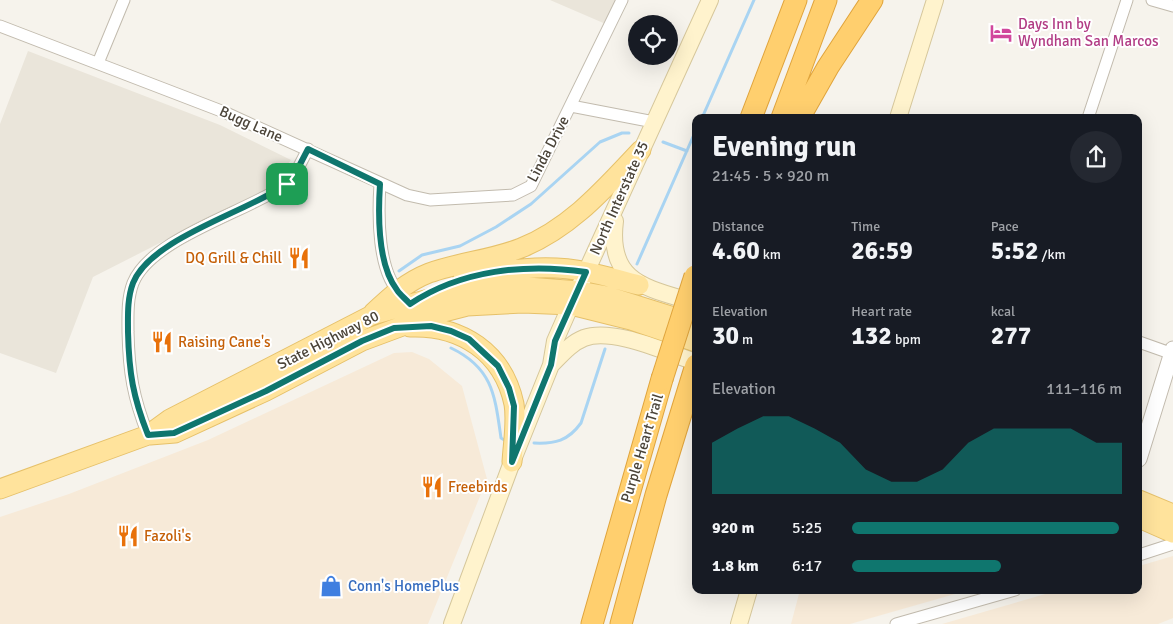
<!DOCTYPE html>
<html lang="en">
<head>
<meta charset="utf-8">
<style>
  :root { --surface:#171b24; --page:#242831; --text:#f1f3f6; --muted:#9ea1a6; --accent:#0f766e }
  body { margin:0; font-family:Signika,sans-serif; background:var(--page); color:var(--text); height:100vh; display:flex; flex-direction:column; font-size:19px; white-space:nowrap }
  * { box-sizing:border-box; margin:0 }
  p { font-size:16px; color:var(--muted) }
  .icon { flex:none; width:28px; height:28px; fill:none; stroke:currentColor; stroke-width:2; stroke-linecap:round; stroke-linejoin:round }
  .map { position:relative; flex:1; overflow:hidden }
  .side { position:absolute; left:692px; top:114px; width:450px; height:480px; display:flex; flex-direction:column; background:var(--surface); border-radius:10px; box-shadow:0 5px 20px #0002 }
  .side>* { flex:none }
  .tools { position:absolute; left:628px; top:15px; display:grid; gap:10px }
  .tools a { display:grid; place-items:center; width:50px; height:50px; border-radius:50%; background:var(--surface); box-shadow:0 5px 20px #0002; font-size:25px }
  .pin { position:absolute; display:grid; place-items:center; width:42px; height:42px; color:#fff; margin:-21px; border-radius:10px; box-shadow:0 2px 8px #0006 }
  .round { display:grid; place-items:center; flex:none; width:52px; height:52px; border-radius:26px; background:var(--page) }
  .summary { display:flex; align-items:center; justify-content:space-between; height:85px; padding:0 20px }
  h1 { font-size:28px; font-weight:700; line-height:38px }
  .figures { display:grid; grid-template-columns:repeat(3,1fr); gap:8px; height:85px; padding:5px 20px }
  .figures div { display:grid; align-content:center }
  .figures b { font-size:25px; font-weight:700 }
  .figures small { font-size:14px; font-weight:400 }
  .figures p { font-size:14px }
  .chart { height:140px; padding:10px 20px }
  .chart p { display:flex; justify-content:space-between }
  .chart svg { width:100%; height:90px; margin-top:5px; fill:var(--accent); opacity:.7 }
  ul { padding:0 20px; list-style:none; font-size:16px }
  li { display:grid; grid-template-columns:80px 60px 1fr; align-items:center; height:38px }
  li i { height:12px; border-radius:6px; background:var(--accent) }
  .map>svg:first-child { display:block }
  .residential { fill:#eae5da }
  .commercial { fill:#f7ead8 }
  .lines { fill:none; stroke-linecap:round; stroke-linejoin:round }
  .stream { stroke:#a9d4f2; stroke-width:3 }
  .minor-casing { stroke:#c2bbae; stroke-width:13 }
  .tertiary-casing { stroke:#c2bbae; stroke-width:17 }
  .secondary-casing { stroke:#d6c79b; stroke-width:18 }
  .primary-casing { stroke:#e6c16a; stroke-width:21 }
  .motorway-casing { stroke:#e0a43c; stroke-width:23 }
  .minor { stroke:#fff; stroke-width:11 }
  .tertiary { stroke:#fff; stroke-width:15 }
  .secondary { stroke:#fff3cd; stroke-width:16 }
  .primary { stroke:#ffe39c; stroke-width:19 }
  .motorway { stroke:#ffcf6e; stroke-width:21 }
  .motorway-bridge-casing { stroke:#e0a43c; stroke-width:23; stroke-linecap:butt }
  .motorway-bridge { stroke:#ffcf6e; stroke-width:21 }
  .route-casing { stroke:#fff; stroke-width:10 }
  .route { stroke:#0f766e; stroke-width:6 }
  .labels { text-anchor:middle; stroke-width:4; stroke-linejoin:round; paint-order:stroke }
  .hotel-label { font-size:15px; fill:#b23c85; stroke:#fff; text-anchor:start }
  .street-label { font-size:15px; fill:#4b4439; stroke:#fff }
  .food-label { font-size:15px; fill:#c56008; stroke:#fff; text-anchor:start }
  .shop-label { font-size:15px; fill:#366cbe; stroke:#fff; text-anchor:start }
</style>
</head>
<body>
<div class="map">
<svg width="1173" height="624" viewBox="0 0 1173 624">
  <rect width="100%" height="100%" fill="#f6f3ec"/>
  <path class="residential" d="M550,0H618L608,25Z
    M28,51L220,125L291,160L268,188L93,277L56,373L0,353V124Z"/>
  <path class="commercial" d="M412,352L429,359L462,386L487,479L428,624H0V517L69,494L208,440L394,353Z
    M1173,556V618L1158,624H942L1059,590H1139V566Z
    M800,590H969L850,624H791Z"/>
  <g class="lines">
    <path class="stream" d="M702,118L754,0
      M663,142L687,151
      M637,264L696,130
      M399,271L422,255L460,246L496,227L531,204L600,142L622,133H629
      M451,348C493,368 495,396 501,438L506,441
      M534,443C555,444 568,441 581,423L605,349"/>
    <g class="minor-casing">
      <path id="minor" d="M1152,0L1173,6
        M0,26L224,112L407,195L430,200L513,195L531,186L622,0
        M98,63L124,0
        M571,106L654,122
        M1088,118L1127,0
        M380,184C378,214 377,274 402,295
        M1139,342L1173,354
        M148,435C133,397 129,373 128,332C128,316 127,299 133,283C151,238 247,212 287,184L294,176L308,149
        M1139,555L1173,544
        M896,624L1015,590"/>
    </g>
    <g class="tertiary-casing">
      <path id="tertiary" d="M1139,459L1173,349"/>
    </g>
    <g class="secondary-casing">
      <path id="secondary" d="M898,118L935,0
        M615,221C607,284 648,288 696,303
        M551,365C561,355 571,343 584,338C613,327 667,353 696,362
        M452,624L512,462L551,365L555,341L566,316L710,0
        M739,624L749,590"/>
    </g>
    <g class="primary-casing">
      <path id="primary" d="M463,279C504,270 545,263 587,272C604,275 622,281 639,285
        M373,313C390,297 406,282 429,273C459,262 491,260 521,248C571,228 605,188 641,150
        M410,327C461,325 503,352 514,404C517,422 513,444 512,462
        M150,435L175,433L266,391L362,341L432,315L467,306L523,303L571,305L631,320L696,342
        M0,489L148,435L170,419L372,315L457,291L514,286L579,291L607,296L696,324
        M1139,500L1173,514
        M1139,518L1173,533"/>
    </g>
    <g class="motorway-casing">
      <path id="motorway" d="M751,118L796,0
        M782,118L826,0
        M799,118L828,67L872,0
        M592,624L662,379
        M621,624L656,495L696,365"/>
    </g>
    <use href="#minor" class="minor"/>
    <use href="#tertiary" class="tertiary"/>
    <use href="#secondary" class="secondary"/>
    <use href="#primary" class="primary"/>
    <use href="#motorway" class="motorway"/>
    <g class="motorway-bridge-casing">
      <path id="motorway-bridge" d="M662,379L695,276"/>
    </g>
    <use href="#motorway-bridge" class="motorway-bridge"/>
  </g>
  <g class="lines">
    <g class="route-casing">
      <path id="route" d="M308,149L380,184C378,215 377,264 397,290C400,295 406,299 410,304C461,270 526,263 586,272L555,341L551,365L512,462L514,406L509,388L498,366L469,339L451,331L431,326L394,328L362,341L266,391L174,433L148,435C133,397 129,373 128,332C128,316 127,299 133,283C151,238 247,212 287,184L294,176Z"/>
    </g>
    <use href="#route" class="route"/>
  </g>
  <defs>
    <g id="hotel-bare" transform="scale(1.725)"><path d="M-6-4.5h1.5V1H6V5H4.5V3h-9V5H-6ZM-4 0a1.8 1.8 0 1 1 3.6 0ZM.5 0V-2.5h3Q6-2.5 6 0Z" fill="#d1479c" stroke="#fff" stroke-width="2.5" paint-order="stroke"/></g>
    <g id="restaurant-bare" transform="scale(1.725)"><path d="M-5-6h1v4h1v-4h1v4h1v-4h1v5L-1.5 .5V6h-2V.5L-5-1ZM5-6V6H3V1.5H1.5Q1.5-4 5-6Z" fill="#e8710a" stroke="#fff" stroke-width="2.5" paint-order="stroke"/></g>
    <g id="shop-bare" transform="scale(1.725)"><path d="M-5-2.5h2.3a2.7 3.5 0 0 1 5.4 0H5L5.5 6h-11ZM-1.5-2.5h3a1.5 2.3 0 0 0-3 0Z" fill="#3f7fe0" stroke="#fff" stroke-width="2.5" paint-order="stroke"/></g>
  </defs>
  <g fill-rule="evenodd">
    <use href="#hotel-bare" x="1001" y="33"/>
    <use href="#restaurant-bare" x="299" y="258"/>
    <use href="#restaurant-bare" x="162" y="342"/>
    <use href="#restaurant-bare" x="432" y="487"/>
    <use href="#restaurant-bare" x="128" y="536"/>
    <use href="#shop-bare" x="331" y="586"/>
  </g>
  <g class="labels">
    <g class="hotel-label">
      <text x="1018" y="29">Days Inn by<tspan x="1018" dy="17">Wyndham San Marcos</tspan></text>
    </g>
    <g class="street-label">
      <text transform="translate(251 124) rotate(24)" y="5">Bugg Lane</text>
      <text transform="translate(548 149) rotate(-62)" y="5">Linda Drive</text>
      <text transform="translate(619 198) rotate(-66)" y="5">North Interstate 35</text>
      <text transform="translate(328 340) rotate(-27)" y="5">State Highway 80</text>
      <text transform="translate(642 448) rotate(-73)" y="5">Purple Heart Trail</text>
    </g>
    <g class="food-label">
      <text x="282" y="263" text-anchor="end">DQ Grill &amp; Chill</text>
      <text x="178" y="347">Raising Cane's</text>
      <text x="448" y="492">Freebirds</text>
      <text x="144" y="541">Fazoli's</text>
    </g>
    <g class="shop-label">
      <text x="348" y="591">Conn's HomePlus</text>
    </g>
  </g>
</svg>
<div class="tools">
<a><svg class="icon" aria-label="locate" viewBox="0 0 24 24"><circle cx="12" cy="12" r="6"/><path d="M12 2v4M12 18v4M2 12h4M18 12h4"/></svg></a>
</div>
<div class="pin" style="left:287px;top:184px;background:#1e9e55"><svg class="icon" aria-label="arrive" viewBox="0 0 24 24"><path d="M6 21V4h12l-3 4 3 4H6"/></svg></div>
<section class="side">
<div class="summary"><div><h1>Evening run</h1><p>21:45 · 5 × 920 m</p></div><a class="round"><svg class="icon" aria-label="share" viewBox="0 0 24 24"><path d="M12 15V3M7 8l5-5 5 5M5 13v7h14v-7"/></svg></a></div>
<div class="figures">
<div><p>Distance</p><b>4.60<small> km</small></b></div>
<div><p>Time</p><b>26:59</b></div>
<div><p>Pace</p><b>5:52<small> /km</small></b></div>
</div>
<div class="figures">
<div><p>Elevation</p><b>30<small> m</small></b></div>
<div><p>Heart rate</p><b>132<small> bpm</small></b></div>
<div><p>kcal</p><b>277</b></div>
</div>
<div class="chart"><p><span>Elevation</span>111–116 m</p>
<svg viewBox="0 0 160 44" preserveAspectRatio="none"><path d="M0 44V19L10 12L20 6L30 6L40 12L50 19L60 32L70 38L80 38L90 32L100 19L110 12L120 12L130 12L140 12L150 19L160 19V44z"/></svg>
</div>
<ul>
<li><b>920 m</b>5:25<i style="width:99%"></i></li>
<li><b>1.8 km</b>6:17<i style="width:55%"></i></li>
</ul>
</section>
</div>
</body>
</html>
